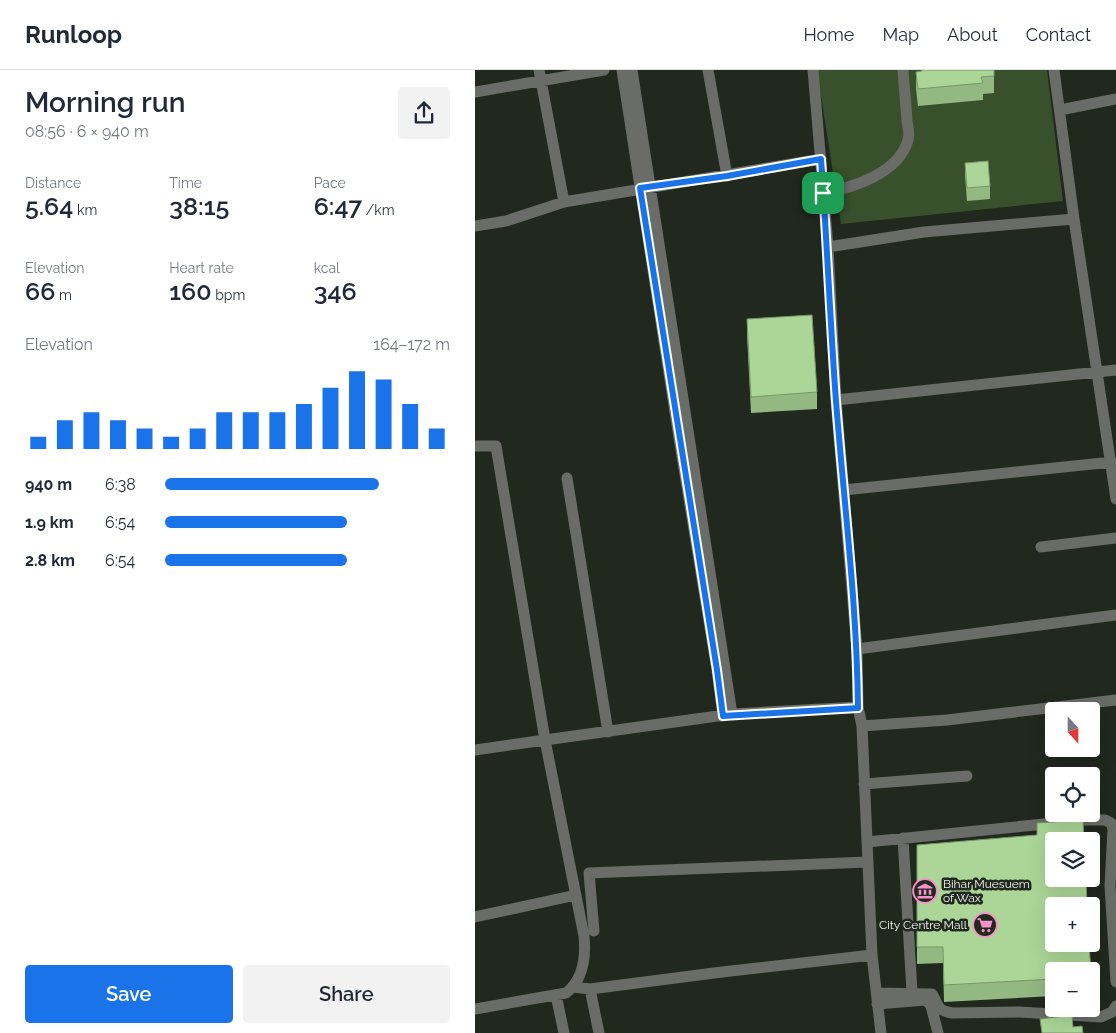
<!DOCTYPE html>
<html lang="en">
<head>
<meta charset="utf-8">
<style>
  :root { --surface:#fff; --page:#f2f2f3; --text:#1f2937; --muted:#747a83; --line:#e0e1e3; --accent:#1a73e8 }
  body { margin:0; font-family:Raleway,sans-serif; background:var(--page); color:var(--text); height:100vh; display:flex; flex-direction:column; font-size:19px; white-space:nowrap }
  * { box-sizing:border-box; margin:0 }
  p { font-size:16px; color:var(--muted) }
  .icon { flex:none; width:28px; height:28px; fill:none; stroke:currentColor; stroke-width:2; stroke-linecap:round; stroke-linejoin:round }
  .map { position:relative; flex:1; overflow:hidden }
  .side { display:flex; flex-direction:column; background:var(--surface); width:475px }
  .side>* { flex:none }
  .needle { width:32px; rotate:159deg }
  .controls { position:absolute; left:570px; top:632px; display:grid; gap:10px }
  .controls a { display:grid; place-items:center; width:55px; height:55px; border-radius:5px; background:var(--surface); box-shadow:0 5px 20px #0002; font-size:25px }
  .pin { position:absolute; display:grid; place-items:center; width:42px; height:42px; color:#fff; margin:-21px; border-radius:10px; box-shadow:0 2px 8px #0006 }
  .round { display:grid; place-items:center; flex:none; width:52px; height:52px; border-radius:5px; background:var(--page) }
  .overview { display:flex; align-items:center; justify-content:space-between; height:85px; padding:0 25px }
  h1 { font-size:28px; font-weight:600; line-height:38px }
  .figures { display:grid; grid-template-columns:repeat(3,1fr); gap:8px; height:85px; padding:5px 25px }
  .figures div { display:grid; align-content:center }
  .figures b { font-size:25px; font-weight:600 }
  .figures small { font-size:14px; font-weight:400 }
  .figures p { font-size:14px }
  .chart { height:140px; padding:10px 25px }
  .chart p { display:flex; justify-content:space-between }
  .chart svg { width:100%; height:90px; margin-top:5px; stroke:var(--accent); stroke-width:6 }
  .action { display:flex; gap:10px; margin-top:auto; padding:10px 25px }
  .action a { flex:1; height:58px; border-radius:5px; background:var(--accent); color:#fff; font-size:20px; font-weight:600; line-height:58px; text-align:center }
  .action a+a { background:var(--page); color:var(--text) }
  ul { padding:0 25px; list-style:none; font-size:16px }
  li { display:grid; grid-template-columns:80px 60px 1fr; align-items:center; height:38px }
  li i { height:12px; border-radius:6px; background:var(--accent) }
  header { display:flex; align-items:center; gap:30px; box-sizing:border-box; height:70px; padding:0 25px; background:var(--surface); border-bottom:1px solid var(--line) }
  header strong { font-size:24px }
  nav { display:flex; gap:28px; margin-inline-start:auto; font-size:18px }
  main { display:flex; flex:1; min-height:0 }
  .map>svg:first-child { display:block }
  .green { fill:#38502c }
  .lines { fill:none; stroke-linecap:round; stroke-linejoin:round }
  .minor { stroke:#696c67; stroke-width:11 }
  .wall { fill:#93b882 }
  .building { fill:#abd697; stroke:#78966a }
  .route-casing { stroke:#fff; stroke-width:10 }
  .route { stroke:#1a73e8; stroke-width:6 }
  .labels { text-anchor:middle; stroke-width:5; stroke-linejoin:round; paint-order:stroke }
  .poi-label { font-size:12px; fill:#eef3ec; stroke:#21281e; text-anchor:start }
</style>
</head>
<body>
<header>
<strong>Runloop</strong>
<nav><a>Home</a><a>Map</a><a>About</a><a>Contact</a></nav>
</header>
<main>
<section class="side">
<div class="overview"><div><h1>Morning run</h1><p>08:56 · 6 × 940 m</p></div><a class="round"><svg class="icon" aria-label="share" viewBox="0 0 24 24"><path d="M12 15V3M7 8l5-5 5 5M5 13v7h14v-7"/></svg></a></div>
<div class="figures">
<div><p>Distance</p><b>5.64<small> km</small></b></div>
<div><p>Time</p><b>38:15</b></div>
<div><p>Pace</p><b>6:47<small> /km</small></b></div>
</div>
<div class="figures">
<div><p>Elevation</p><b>66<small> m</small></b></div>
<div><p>Heart rate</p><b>160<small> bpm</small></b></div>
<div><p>kcal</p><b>346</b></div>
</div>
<div class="chart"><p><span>Elevation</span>164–172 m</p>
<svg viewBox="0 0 160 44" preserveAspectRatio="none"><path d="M5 44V38M15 44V30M25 44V26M35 44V30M45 44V34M55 44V38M65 44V34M75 44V26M85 44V26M95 44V26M105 44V22M115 44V14M125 44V6M135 44V10M145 44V22M155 44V34"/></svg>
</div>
<ul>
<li><b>940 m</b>6:38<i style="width:75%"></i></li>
<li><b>1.9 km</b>6:54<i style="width:64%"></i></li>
<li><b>2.8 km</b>6:54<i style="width:64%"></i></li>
</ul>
<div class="action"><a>Save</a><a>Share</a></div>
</section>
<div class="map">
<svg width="641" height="963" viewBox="0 0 641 963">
  <rect width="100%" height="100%" fill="#21281e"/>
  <path class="green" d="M342,0H572L588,131L366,154Z"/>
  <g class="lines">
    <path class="minor" d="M64,0L89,132
      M147,0L204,368L242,600L248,646
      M157,0L257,644
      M233,0L252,106
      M338,0L353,177L361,330L382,579L383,637L387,656L397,885L406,963
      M579,0L599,149L641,429
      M0,22L129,0
      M585,40L641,29
      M348,123C378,118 424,103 433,70C435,64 433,56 432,51C431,34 429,17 428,0
      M0,156L31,151L89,132L346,89
      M353,177L449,162L599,149
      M361,330L641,300
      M0,376H21L70,670L0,680
      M92,408L133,662
      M369,420L637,392
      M566,477L641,468
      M382,579L641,545
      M387,656L472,650L641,630
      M389,714L492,706
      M428,768L437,922
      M392,772L609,750H630L636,753L638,759L635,816L641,912
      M0,847L101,825
      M119,861L114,803L393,792
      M98,917L115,919L247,902L397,885
      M115,919L124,963
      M402,923L457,924C465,937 461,940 477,943L545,942L626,947L637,942L641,936
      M81,925L89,963
      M402,934L451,930L456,936L463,963
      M0,939L91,923C108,910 111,887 109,866L70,670L257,644L383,637"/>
  </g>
  <path class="wall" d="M446,0H519V23L508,24V30L443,36L441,19V2H446Z
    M490,93L515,116V129L492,131L490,106Z
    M272,249L342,322V339L276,343L272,265Z
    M562,753L579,901V926L469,932L468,893L442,894V877L562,765Z"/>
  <path class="building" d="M447,0H519V6L506,7L508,13L443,19L441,2L447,1Z
    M513,91L515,116L492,118L490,93Z
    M337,245L342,322L276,327L272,249Z
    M608,750L609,771H579V809H611L612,836H579V874H614L616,901H579V909L469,915L468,877H442V775L562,765V753Z
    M597,945L598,957L607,956L608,963H567L565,949Z"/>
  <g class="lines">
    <g class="route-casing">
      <path id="route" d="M346,89C352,170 355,250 361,331C369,433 382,535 383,638L248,646L242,600L165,118L252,106Z"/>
    </g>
    <use href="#route" class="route"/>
  </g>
  <defs>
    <g id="museum-ring" transform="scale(1.25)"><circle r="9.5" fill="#21281e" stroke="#f890cb" stroke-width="1.5"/><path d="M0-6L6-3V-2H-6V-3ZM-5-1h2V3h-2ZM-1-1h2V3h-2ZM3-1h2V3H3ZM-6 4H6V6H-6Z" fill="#f890cb"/></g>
    <g id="supermarket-ring" transform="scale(1.25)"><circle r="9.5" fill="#21281e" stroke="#f890cb" stroke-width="1.5"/><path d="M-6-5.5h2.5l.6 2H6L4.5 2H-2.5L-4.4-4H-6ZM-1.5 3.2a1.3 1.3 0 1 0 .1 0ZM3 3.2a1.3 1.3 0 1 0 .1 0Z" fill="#f890cb"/></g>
  </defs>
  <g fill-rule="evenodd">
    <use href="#museum-ring" x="450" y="821"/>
    <use href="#supermarket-ring" x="510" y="855"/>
  </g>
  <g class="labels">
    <g class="poi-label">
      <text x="468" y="818">Bihar Muesuem<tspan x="468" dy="14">of Wax</tspan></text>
      <text x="492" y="859" text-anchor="end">City Centre Mall</text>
    </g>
  </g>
</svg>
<div class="controls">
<a><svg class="needle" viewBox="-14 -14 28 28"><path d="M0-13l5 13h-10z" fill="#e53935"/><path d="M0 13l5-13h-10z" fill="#747a83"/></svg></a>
<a><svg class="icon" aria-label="locate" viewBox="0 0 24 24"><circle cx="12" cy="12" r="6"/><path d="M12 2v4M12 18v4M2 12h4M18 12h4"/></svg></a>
<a><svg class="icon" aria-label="layers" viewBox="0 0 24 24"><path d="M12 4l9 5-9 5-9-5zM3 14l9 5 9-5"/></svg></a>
<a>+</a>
<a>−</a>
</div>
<div class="pin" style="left:348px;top:123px;background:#1e9e55"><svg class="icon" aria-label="arrive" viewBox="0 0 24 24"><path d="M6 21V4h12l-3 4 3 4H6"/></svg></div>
</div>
</main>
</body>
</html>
